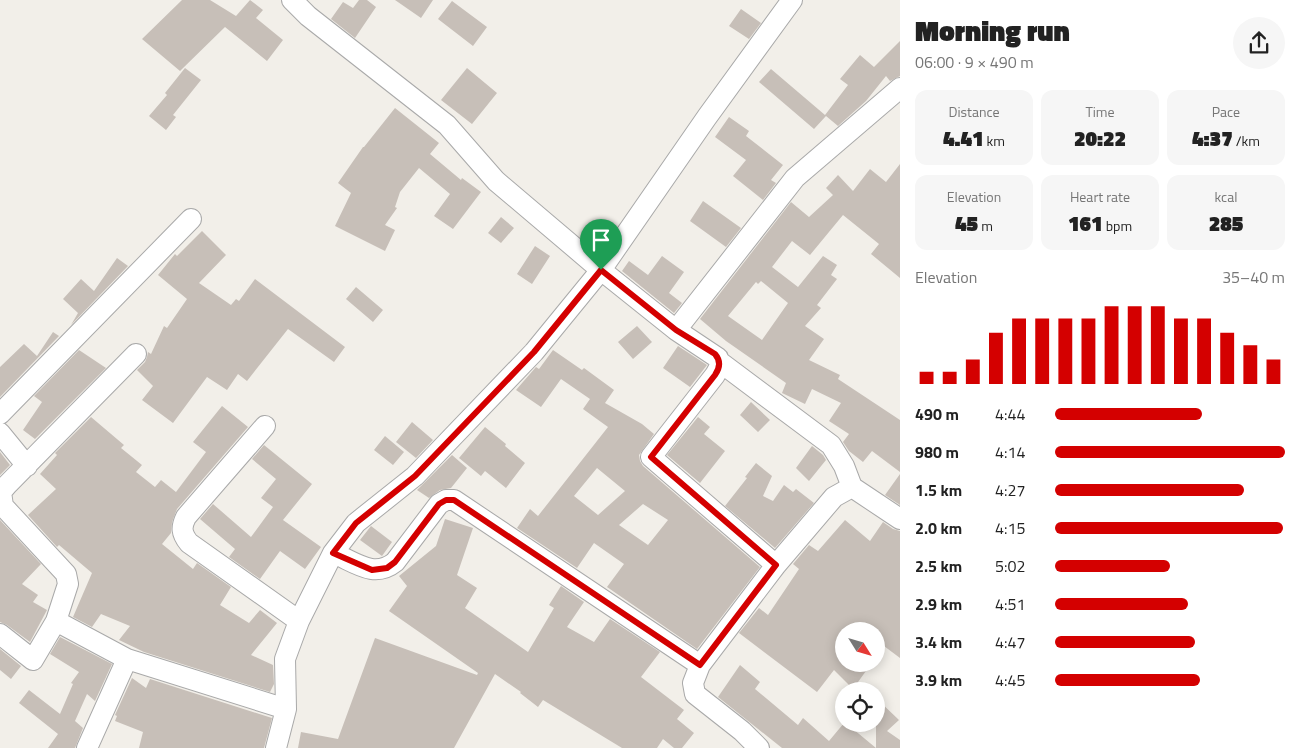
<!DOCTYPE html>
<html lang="en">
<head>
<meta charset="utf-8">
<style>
  :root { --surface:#fff; --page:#f6f6f6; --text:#222; --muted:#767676; --accent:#d40000 }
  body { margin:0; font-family:"Titillium Web",sans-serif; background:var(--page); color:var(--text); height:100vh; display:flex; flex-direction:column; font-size:19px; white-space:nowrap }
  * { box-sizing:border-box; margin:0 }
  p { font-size:16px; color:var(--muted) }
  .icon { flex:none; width:28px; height:28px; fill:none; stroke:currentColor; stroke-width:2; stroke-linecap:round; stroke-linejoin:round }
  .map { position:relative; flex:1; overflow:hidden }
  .sheet { display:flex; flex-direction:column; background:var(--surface); width:400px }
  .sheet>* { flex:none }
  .needle { width:32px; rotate:127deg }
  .buttons { position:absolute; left:835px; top:622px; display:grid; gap:10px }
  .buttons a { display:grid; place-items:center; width:50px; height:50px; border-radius:50%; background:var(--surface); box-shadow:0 2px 12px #0003; font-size:25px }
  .pin { position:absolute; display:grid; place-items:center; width:42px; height:42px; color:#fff; margin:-51px -21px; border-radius:50% 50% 50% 0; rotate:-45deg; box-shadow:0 0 5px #0007 }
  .pin .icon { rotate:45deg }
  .round { display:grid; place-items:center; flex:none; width:52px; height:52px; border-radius:26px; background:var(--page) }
  .headline { display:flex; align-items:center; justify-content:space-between; height:85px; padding:0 15px }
  h1 { font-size:28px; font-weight:800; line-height:38px }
  .figures { display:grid; grid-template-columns:repeat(3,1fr); gap:8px; height:85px; padding:5px 15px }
  .figures div { display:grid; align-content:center; border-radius:12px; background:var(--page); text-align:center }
  .figures b { font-size:21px; font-weight:800 }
  .figures small { font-size:14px; font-weight:400 }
  .figures p { font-size:14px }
  .chart { height:140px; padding:10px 15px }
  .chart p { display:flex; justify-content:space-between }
  .chart svg { width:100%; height:90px; margin-top:5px; stroke:var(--accent); stroke-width:6 }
  ul { padding:0 15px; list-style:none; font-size:16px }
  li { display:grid; grid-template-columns:80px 60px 1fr; align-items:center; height:38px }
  li i { height:12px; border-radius:6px; background:var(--accent) }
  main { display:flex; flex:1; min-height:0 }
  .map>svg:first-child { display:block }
  .building { fill:#c7bfb8; fill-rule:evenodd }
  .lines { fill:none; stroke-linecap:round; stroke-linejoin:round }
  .street-casing { stroke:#a9a9a9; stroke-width:22 }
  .street { stroke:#fff; stroke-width:20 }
  .route-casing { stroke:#fff; stroke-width:10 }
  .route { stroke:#d40000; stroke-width:6 }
</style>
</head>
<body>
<main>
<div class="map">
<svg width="900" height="748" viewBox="0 0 900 748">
  <rect width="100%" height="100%" fill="#f2efe9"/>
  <path class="building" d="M182,0H210L236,16L250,0L263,10L256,18L283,40L267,61L225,27L180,71L142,39Z
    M359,0H367L376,7L355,38L331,19L343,2L353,8Z
    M395,0H433L421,18Z
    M452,1L487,27L473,46L438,19Z
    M741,9L761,23L749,39L729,26Z
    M900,41V76L890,81L886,76L866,101L838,126L826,116L814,129L759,82L771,69L825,115L848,85L840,79L860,55L874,67Z
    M185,68L201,80L173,115L176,117L166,130L149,116L167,95L165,93Z
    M467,68L497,93L472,124L441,100Z
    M395,108L439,143L430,154L461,180L462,178L481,192L453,229L434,216L450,194L419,168L400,192L395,207L397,208L385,225L395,230L385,251L335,226L351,193L338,183L363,147H364Z
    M729,117L749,131L746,136L783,165L771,180L776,183L763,200L733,176L746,160L715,137Z
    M900,164V278L871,254L879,244L843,215L810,255L792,241L772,267L798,287L823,256L837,265L831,275L837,279L817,305L821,308L805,326L824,339L809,360L840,375L838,379L900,420V472L872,451L863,462L849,451L843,442L849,434L829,421L841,403L812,389L805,404L782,393L786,383L726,341L700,319L791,202L809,217L833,195L826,188L838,175L853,191L870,169L886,182ZM761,281L788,303L762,340L728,316L756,282L758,284Z
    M703,201L741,228L726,247L690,221Z
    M501,217L514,228L501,243L488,233Z
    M202,231L226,255L199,283L231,305L236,299L239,301L255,279L345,347L334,362L288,329L247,381L238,374L227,390L207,377L173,423L142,400L153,386L137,370L145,362L147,357L148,352L151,354L164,326L167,328L187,299L158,275L175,254L177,256Z
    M535,246L550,256L532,284L517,274Z
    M662,256L684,272L669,293L682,303L674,313L622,271L629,261L648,275Z
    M117,258L128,266L71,325L78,313L63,299L81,279L94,291Z
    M356,287L383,310L373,322L346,299Z
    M637,326L652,342L633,359L618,342Z
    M53,332L59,336L0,397V367L24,344L37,356Z
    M678,346L707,365L690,387L663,368Z
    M79,350L106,368L35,439L23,430L42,402L34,396Z
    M553,350L582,370L584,368L614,390L605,403L642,424L654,434L639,455L640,461L643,466L760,567L697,649L607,587L624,564L594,543L577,568L517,528L530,509L538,516L608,427L583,409L590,399L561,379L541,407L516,390L536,367L539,369ZM597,468L625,491L598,515L574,496ZM643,504L668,520L648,545L619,525Z
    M751,402L770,420L758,432L740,415Z
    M222,406L248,427L177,509L172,522L171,533L162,544L193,569L197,563L231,587L220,605L249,623L260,610L277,623L251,655L273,665L274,684L270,692L144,652L119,640L130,626L101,614L92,627L73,617L92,573L59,545L57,547L28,515L56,489L40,474L57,455L55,453L91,417L124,445L121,448L142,465L136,472L155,487L161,480L176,492L206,452L193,442Z
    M698,417L710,427L704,434L725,451L700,483L667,455Z
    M412,422L433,440L416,458L396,442Z
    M485,427L506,444L505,446L525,463L506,488L485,471L481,476L459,458Z
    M385,436L404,452L393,465L374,450Z
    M264,445L312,484L283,520L321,547L305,569L280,551L260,579L229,557L235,549L200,519L213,504L251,537L273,507L261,498L276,479L252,459Z
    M812,446L823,455L826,460L809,481L796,468Z
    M0,452L10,465L0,475Z
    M452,455L467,468L451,488L440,490L429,498L417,490Z
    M756,463L772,476L763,496L773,501L784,485L793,492L796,489L814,503L775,548L725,506L747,478L745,477Z
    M900,474V505L885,495Z
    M445,519L473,528L457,575L477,588L465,608L528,652L554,608L549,605L561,586L584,602L567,627L594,642L610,619L660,652L641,677L684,710L677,719L694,733L682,748H674L663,739L657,748H622L543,700L538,707L520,693L521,692L495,674L454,748H298L301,732L338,739L375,638L477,675L478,673L389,611L407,586L399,576L436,546Z
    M0,520L41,564L22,584L38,595L33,602L47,610L30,642L7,625L0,622Z
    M845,520L870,541L883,522L893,529L900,531V658L876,640V631H844V664H871L853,689L834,670L817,692L739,633L759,608L768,615L799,569L793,564L809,545L818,551Z
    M371,526L392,542L382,556L360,540Z
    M60,637L112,664L95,701L87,694L75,721L83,728L75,748H48L58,734L19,703L29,690L60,714L73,684L71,683L79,672L50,654Z
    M0,649L21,666L11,679L0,670Z
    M740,665L760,682L755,689L798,725L803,718L829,741L844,723L847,724L876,748V698L899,720L887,731L900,740V748H782L718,697Z
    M132,678L146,688L150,679L272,718L264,748H139L143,732L115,721L117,716L115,715Z"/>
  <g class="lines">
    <g class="street-casing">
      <path id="street" d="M292,0L308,16L447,125L496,181L601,270L676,330L718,358L720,366L715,375L651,457L776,565
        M676,330L795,178L900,88
        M136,354L7,485L1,492L3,506L66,574L68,584L56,621L127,659L286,709
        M720,362L831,445L844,466L852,487
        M0,414L191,219
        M265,426L186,517C181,527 181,533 189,543L299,621
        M0,433L27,466
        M333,553C355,562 374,579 395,562L439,504L446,500H454L700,665
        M0,634L33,660L56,621
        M87,748L127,659
        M276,748L286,709L285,659L299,621L333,553L356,523L415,476L534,352L601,270L707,117L792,0
        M759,748L742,731L695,694L693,683L700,665L776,565L834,497L852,487L900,519"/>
    </g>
    <use href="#street" class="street"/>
  </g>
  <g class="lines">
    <g class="route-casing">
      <path id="route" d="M601,270L676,330L715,354C721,361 720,368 715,375L651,457L776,565L700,665L454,500H446L439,504L395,562L387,568L372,570L333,553L356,523L415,476L534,352Z"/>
    </g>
    <use href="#route" class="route"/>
  </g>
</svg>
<div class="buttons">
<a><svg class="needle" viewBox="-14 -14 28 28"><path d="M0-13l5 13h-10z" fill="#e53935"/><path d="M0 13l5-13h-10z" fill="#767676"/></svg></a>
<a><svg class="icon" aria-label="locate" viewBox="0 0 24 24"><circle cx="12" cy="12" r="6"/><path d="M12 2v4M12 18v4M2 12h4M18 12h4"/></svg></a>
</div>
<div class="pin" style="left:601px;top:270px;background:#1e9e55"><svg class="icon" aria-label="arrive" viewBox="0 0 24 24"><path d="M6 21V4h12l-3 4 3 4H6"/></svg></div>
</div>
<section class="sheet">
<div class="headline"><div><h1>Morning run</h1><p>06:00 · 9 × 490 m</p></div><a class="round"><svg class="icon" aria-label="share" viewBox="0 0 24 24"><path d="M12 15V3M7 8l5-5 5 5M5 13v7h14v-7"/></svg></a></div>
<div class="figures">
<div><p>Distance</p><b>4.41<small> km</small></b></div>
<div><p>Time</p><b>20:22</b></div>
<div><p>Pace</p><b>4:37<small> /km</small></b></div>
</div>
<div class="figures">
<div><p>Elevation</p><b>45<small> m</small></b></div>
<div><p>Heart rate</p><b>161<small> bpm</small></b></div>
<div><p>kcal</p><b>285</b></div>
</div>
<div class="chart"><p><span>Elevation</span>35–40 m</p>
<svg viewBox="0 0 160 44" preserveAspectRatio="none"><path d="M5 44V38M15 44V38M25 44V32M35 44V19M45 44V12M55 44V12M65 44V12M75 44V12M85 44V6M95 44V6M105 44V6M115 44V12M125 44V12M135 44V19M145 44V25M155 44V32"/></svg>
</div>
<ul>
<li><b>490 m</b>4:44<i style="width:64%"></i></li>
<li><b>980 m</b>4:14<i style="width:100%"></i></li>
<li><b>1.5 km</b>4:27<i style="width:82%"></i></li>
<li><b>2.0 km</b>4:15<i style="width:99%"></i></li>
<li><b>2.5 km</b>5:02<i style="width:50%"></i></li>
<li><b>2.9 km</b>4:51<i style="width:58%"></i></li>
<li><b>3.4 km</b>4:47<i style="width:61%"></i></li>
<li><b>3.9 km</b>4:45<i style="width:63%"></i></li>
</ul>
</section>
</main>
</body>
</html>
